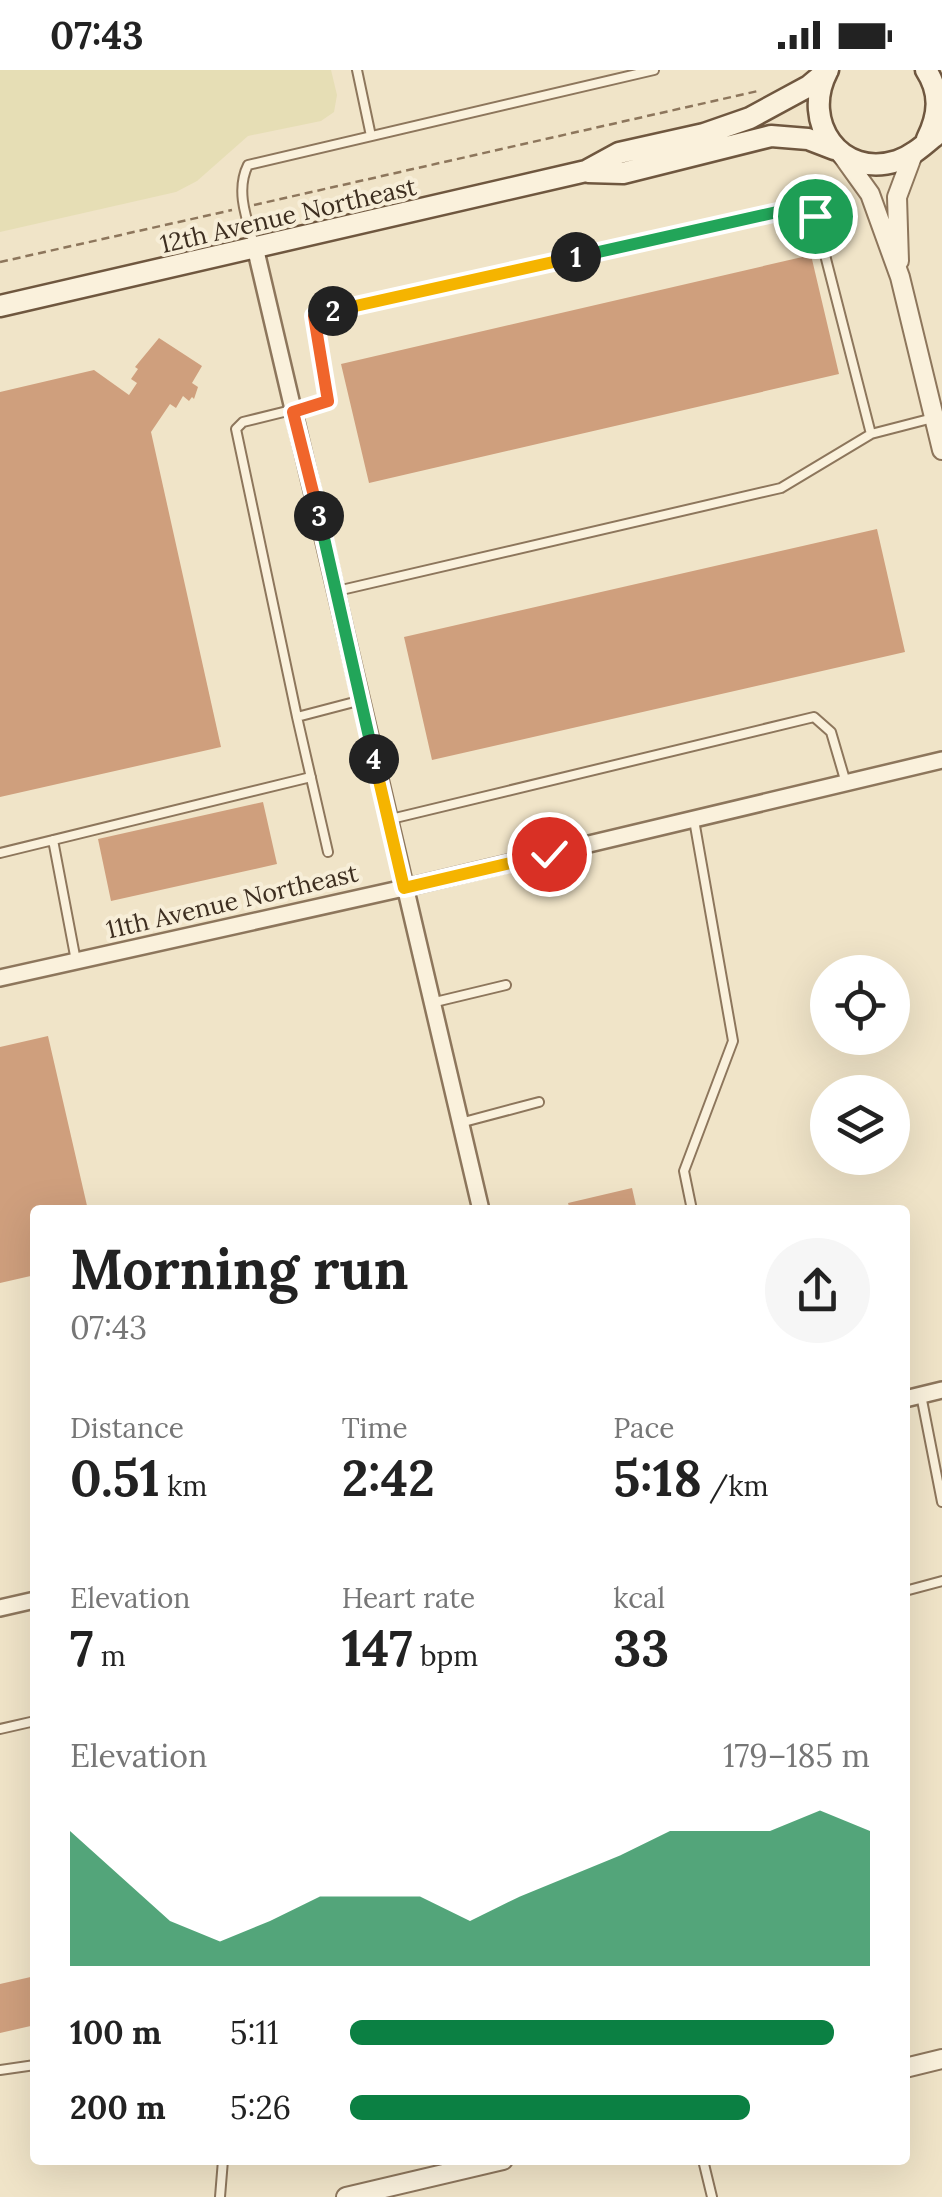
<!DOCTYPE html>
<html lang="en">
<head>
<meta charset="utf-8">
<style>
  :root { --surface:#fff; --page:#f6f6f6; --text:#222; --muted:#767676; --accent:#0b8043 }
  body { margin:0; font-family:Lora,serif; background:var(--page); color:var(--text); height:100vh; display:flex; flex-direction:column; font-size:38px; white-space:nowrap }
  * { box-sizing:border-box; margin:0 }
  p { font-size:32px; color:var(--muted) }
  .icon { flex:none; width:55px; height:55px; fill:none; stroke:currentColor; stroke-width:2; stroke-linecap:round; stroke-linejoin:round }
  .map { position:relative; flex:1; overflow:hidden }
  .sheet { position:absolute; left:30px; top:1135px; width:880px; height:960px; display:flex; flex-direction:column; background:var(--surface); border-radius:10px; box-shadow:0 10px 40px #0002 }
  .sheet>* { flex:none }
  .buttons { position:absolute; left:810px; top:885px; display:grid; gap:20px }
  .buttons a { display:grid; place-items:center; width:100px; height:100px; border-radius:50%; background:var(--surface); box-shadow:0 10px 40px #0002; font-size:50px }
  .pin { position:absolute; display:grid; place-items:center; width:85px; height:85px; color:#fff; margin:-42px; border:5px solid #fff; border-radius:50%; box-shadow:0 2px 10px #0007 }
  .km { position:absolute; width:50px; height:50px; margin:-25px; border-radius:50%; background:#222; color:#fff; font-size:28px; line-height:50px; text-align:center }
  .round { display:grid; place-items:center; flex:none; width:105px; height:105px; border-radius:52px; background:var(--page) }
  .overview { display:flex; align-items:center; justify-content:space-between; height:170px; padding:0 40px }
  h1 { font-size:55px; font-weight:700; line-height:75px }
  .figures { display:grid; grid-template-columns:repeat(3,1fr); gap:15px; height:170px; padding:10px 40px }
  .figures div { display:grid; align-content:center }
  .figures b { font-size:50px; font-weight:700 }
  .figures small { font-size:28px; font-weight:400 }
  .figures p { font-size:28px }
  .chart { height:280px; padding:20px 40px }
  .chart p { display:flex; justify-content:space-between }
  .chart svg { width:100%; height:180px; margin-top:10px; fill:var(--accent); opacity:.7 }
  ul { padding:0 40px; list-style:none; font-size:32px }
  li { display:grid; grid-template-columns:160px 120px 1fr; align-items:center; height:75px }
  li i { height:25px; border-radius:12px; background:var(--accent) }
  .status { display:flex; justify-content:space-between; align-items:center; height:70px; padding:0 50px; background:var(--surface); direction:ltr }
  .status svg { height:28px; fill:currentColor }
  .map>svg:first-child { display:block }
  .farmland { fill:#e6deb5 }
  .building { fill:#cf9f7d }
  .lines { fill:none; stroke-linecap:round; stroke-linejoin:round }
  .service-casing { stroke:#8d765c; stroke-width:12 }
  .minor-casing { stroke:#8d765c; stroke-width:20 }
  .tertiary-casing { stroke:#8d765c; stroke-width:22 }
  .secondary-casing { stroke:#6f573f; stroke-width:25 }
  .path { stroke:#8d765c; stroke-width:2.5; stroke-dasharray:8 5; stroke-linecap:butt }
  .service { stroke:#faf1dc; stroke-width:8 }
  .minor { stroke:#faf1dc; stroke-width:15 }
  .tertiary { stroke:#faf1dc; stroke-width:18 }
  .secondary { stroke:#faf1dc; stroke-width:20 }
  .split-1-casing { stroke:#fff; stroke-width:20 }
  .split-2-casing { stroke:#fff; stroke-width:20 }
  .split-3-casing { stroke:#fff; stroke-width:20 }
  .split-4-casing { stroke:#fff; stroke-width:20 }
  .split-5-casing { stroke:#fff; stroke-width:20 }
  .split-1 { stroke:#22a559; stroke-width:12 }
  .split-2 { stroke:#f5b400; stroke-width:12 }
  .split-3 { stroke:#f0652b; stroke-width:12 }
  .split-4 { stroke:#22a559; stroke-width:12 }
  .split-5 { stroke:#f5b400; stroke-width:12 }
  .labels { text-anchor:middle; stroke-width:8; stroke-linejoin:round; paint-order:stroke }
  .street-label { font-size:25px; fill:#3d2e20; stroke:#f7eed8 }
</style>
</head>
<body>
<div class="status"><b>07:43</b><svg viewBox="0 0 49 12"><path d="M0 12V9h3v3zM5 12V6h3v6zM10 12V3h3v9zM15 12V0h3v12zM26 1h20v11H26zM47 4h2v5h-2z"/></svg></div>
<div class="map">
<svg width="942" height="2127" viewBox="0 0 942 2127">
  <rect width="100%" height="100%" fill="#f0e4c8"/>
  <path class="farmland" d="M0,0H331L337,25L334,42L321,51L248,66L197,111L176,122L0,162Z"/>
  <path class="building" d="M811,185L839,304L369,413L341,294Z
    M159,268L202,296L192,313L198,317L194,329L192,327L189,331L183,326L176,338L170,334L151,362L221,677L0,727V322L94,300L129,325L137,313L131,309L138,299L135,297Z
    M877,459L905,582L432,690L404,567Z
    M263,732L277,794L111,831L98,769Z
    M48,966L88,1140H35V1205L0,1213V977Z
    M632,1118L637,1140H570L568,1133Z
    M35,1906V1955L0,1963V1914Z"/>
  <g class="lines">
    <g class="service-casing">
      <path id="service" d="M357,0L371,66
        M255,177C247,150 235,121 248,95L654,0
        M337,521L781,418L871,364L933,348
        M362,630L297,647L236,359L243,352L328,331L314,246L805,135L815,146L871,364
        M297,647L328,782
        M391,749L814,647L831,662L846,713
        M53,770L76,891
        M0,783L311,707
        M431,933L506,915
        M460,1053L539,1032
        M692,1140L684,1101L733,971L694,750
        M921,1325L942,1432
        M905,1521L942,1511
        M0,1659L35,1651
        M0,2000L35,1995
        M703,2090L712,2127
        M220,2127L223,2090"/>
    </g>
    <g class="minor-casing">
      <path id="minor" d="M255,177L481,1140
        M0,908L404,818L942,690
        M905,1329L942,1320
        M0,1538L35,1530"/>
    </g>
    <g class="tertiary-casing">
      <path id="tertiary" d="M842,85L870,124L900,207L942,380
        M899,191L897,127L913,84
        M905,1998L942,1989
        M346,2127L503,2090"/>
    </g>
    <g class="secondary-casing">
      <path id="secondary" d="M926,0C941,23 939,45 927,69
        M827,2C801,52 840,109 897,91C915,85 928,71 942,60
        M588,102L623,103L771,66L808,69L834,79
        M0,236L586,101L619,83L704,64L750,48L809,16L828,0"/>
    </g>
    <path class="path" d="M254,135L758,21
      M0,192L232,140"/>
    <use href="#service" class="service"/>
    <use href="#minor" class="minor"/>
    <use href="#tertiary" class="tertiary"/>
    <use href="#secondary" class="secondary"/>
  </g>
  <g class="lines">
    <g class="split-1-casing">
      <path id="split-1" d="M576,187L804,136L815,146"/>
    </g>
    <g class="split-2-casing">
      <path id="split-2" d="M333,241L576,187"/>
    </g>
    <g class="split-3-casing">
      <path id="split-3" d="M319,446L293,342L328,331L314,246L333,241"/>
    </g>
    <g class="split-4-casing">
      <path id="split-4" d="M319,446L374,689"/>
    </g>
    <g class="split-5-casing">
      <path id="split-5" d="M374,689L404,818L549,784"/>
    </g>
    <use href="#split-1" class="split-1"/>
    <use href="#split-2" class="split-2"/>
    <use href="#split-3" class="split-3"/>
    <use href="#split-4" class="split-4"/>
    <use href="#split-5" class="split-5"/>
  </g>
  <g class="labels">
    <g class="street-label">
      <text transform="translate(288 145) rotate(-13)" y="9">12th Avenue Northeast</text>
      <text transform="translate(232 831) rotate(-13)" y="9">11th Avenue Northeast</text>
    </g>
  </g>
</svg>
<div class="buttons">
<a><svg class="icon" aria-label="locate" viewBox="0 0 24 24"><circle cx="12" cy="12" r="6"/><path d="M12 2v4M12 18v4M2 12h4M18 12h4"/></svg></a>
<a><svg class="icon" aria-label="layers" viewBox="0 0 24 24"><path d="M12 4l9 5-9 5-9-5zM3 14l9 5 9-5"/></svg></a>
</div>
<div class="pin" style="left:815px;top:146px;background:#1e9e55"><svg class="icon" aria-label="arrive" viewBox="0 0 24 24"><path d="M6 21V4h12l-3 4 3 4H6"/></svg></div>
<div class="pin" style="left:549px;top:784px;background:#d93025"><svg class="icon" aria-label="check" viewBox="0 0 24 24"><path d="M5 12l5 5 9-10"/></svg></div>
<b class="km" style="left:576px;top:187px">1</b>
<b class="km" style="left:333px;top:241px">2</b>
<b class="km" style="left:319px;top:446px">3</b>
<b class="km" style="left:374px;top:689px">4</b>
<section class="sheet">
<div class="overview"><div><h1>Morning run</h1><p>07:43</p></div><a class="round"><svg class="icon" aria-label="share" viewBox="0 0 24 24"><path d="M12 15V3M7 8l5-5 5 5M5 13v7h14v-7"/></svg></a></div>
<div class="figures">
<div><p>Distance</p><b>0.51<small> km</small></b></div>
<div><p>Time</p><b>2:42</b></div>
<div><p>Pace</p><b>5:18<small> /km</small></b></div>
</div>
<div class="figures">
<div><p>Elevation</p><b>7<small> m</small></b></div>
<div><p>Heart rate</p><b>147<small> bpm</small></b></div>
<div><p>kcal</p><b>33</b></div>
</div>
<div class="chart"><p><span>Elevation</span>179–185 m</p>
<svg viewBox="0 0 160 44" preserveAspectRatio="none"><path d="M0 44V11L10 22L20 33L30 38L40 33L50 27L60 27L70 27L80 33L90 27L100 22L110 17L120 11L130 11L140 11L150 6L160 11V44z"/></svg>
</div>
<ul>
<li><b>100 m</b>5:11<i style="width:93%"></i></li>
<li><b>200 m</b>5:26<i style="width:77%"></i></li>
</ul>
</section>
</div>
</body>
</html>
